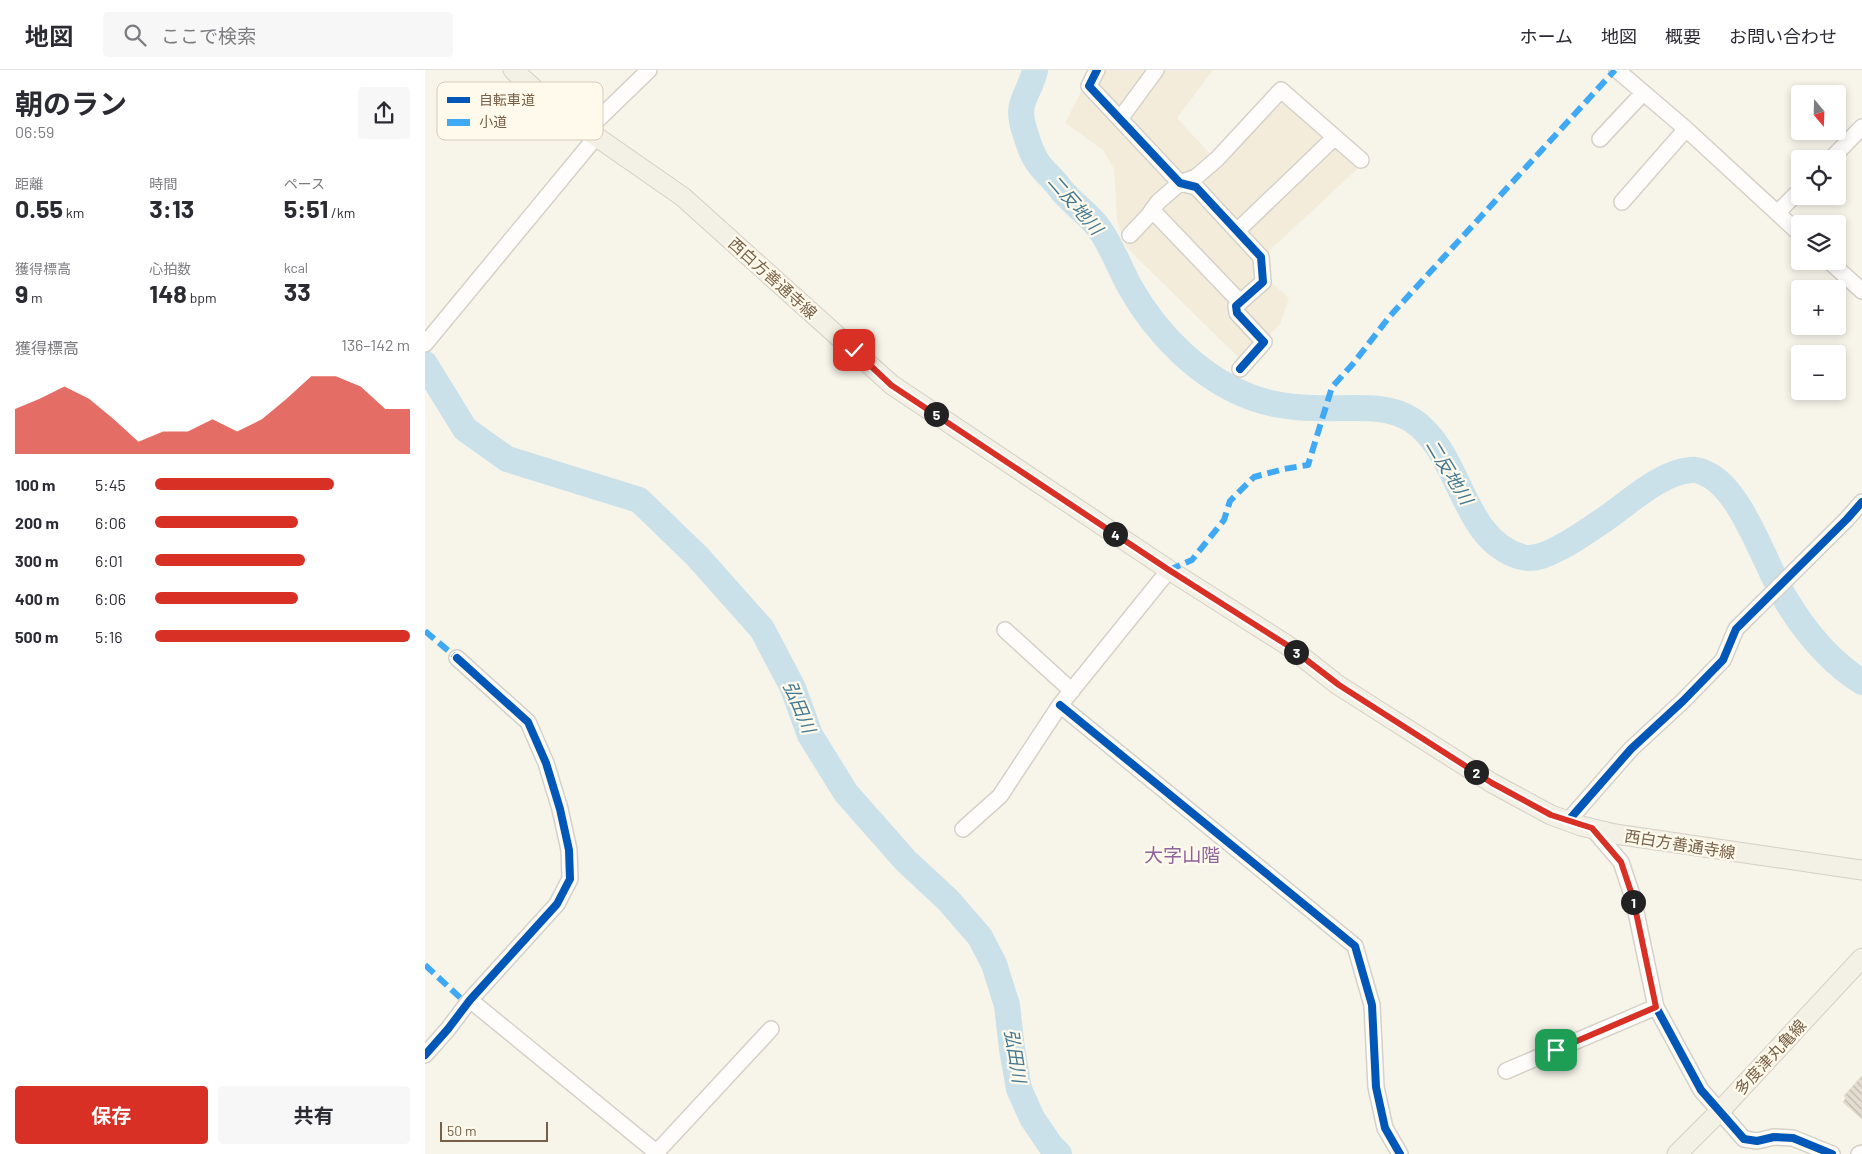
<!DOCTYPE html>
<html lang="ja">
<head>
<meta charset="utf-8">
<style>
  :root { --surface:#fff; --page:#f7f7f7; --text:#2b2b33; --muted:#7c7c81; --line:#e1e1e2; --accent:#d93025 }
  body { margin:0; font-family:Barlow,"Noto Sans JP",sans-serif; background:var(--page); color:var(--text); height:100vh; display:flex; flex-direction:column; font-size:19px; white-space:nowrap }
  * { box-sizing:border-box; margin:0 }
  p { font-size:16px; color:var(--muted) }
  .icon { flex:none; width:28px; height:28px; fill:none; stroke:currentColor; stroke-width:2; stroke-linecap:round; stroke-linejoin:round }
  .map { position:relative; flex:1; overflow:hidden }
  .sheet { display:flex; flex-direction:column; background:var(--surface); width:425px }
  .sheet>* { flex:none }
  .needle { width:32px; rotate:161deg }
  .fabs { position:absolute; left:1366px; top:15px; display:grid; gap:10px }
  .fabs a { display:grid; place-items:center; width:55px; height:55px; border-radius:5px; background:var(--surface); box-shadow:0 2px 8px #0003; font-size:25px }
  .scale { position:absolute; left:15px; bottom:12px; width:108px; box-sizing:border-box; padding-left:5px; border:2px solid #776048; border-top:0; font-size:14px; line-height:18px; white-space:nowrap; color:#776048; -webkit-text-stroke:4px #fffaeb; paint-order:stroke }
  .pin { position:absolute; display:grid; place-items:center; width:42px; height:42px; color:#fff; margin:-21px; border-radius:10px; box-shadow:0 2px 8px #0006 }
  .km { position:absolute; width:25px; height:25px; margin:-12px; border-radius:50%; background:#222; color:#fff; font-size:14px; line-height:25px; text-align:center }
  .round { display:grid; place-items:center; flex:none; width:52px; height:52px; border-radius:5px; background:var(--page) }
  .overview { display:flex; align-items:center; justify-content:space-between; height:85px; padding:0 15px }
  h1 { font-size:28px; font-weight:700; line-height:38px }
  .figures { display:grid; grid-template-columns:repeat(3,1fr); gap:8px; height:85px; padding:5px 15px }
  .figures div { display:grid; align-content:center }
  .figures b { font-size:25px; font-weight:700 }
  .figures small { font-size:14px; font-weight:400 }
  .figures p { font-size:14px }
  .chart { height:140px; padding:10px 15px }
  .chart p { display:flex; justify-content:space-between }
  .chart svg { width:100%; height:90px; margin-top:5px; fill:var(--accent); opacity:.7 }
  .button { display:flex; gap:10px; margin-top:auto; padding:10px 15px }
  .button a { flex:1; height:58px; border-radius:5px; background:var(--accent); color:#fff; font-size:20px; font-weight:700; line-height:58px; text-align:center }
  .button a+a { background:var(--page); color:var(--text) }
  ul { padding:0 15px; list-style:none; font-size:16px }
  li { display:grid; grid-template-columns:80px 60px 1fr; align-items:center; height:38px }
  li i { height:12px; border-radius:6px; background:var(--accent) }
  header { display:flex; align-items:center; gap:30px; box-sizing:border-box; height:70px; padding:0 25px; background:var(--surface); border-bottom:1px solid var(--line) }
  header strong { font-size:24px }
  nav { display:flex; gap:28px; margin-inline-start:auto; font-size:18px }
  .search { width:350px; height:45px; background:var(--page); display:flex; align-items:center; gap:12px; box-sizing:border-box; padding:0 18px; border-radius:5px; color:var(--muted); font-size:19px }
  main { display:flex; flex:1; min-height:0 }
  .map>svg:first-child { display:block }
  .residential { fill:#f3ecda }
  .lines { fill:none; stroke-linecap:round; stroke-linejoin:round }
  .river { stroke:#cae1e9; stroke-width:26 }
  .building { fill:url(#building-back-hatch); stroke:#e1d8cc }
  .minor-casing { stroke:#d6d1c8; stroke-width:18 }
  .major-casing { stroke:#d6cfc5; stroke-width:21 }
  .minor { stroke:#fefdfc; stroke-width:15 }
  .major { stroke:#f3f0e5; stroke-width:19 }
  .quiet { stroke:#3fa9f5; stroke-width:6; stroke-dasharray:12 6; stroke-linecap:butt }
  .cycleway-casing { stroke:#fffaeb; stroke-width:11 }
  .cycleway { stroke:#0057b8; stroke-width:8 }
  .route-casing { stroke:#fff; stroke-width:10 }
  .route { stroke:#d93025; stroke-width:6 }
  .labels { text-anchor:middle; stroke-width:4.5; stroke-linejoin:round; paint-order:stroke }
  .street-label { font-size:16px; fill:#776048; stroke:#fffaeb }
  .water-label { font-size:18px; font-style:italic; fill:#437994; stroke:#fffaeb }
  .quarter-label { font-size:19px; fill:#91639b; stroke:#fffaeb }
  .key { fill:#fffaeb; stroke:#d6ccba; stroke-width:1 }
  .key-label { font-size:14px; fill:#776048 }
</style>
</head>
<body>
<header>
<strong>地図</strong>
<div class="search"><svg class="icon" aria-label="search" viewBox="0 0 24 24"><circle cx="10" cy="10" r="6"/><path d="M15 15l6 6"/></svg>ここで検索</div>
<nav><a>ホーム</a><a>地図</a><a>概要</a><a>お問い合わせ</a></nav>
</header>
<main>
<section class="sheet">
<div class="overview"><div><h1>朝のラン</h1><p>06:59</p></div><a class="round"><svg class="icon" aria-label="share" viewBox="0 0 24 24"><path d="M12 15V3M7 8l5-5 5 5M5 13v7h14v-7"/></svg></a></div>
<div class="figures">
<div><p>距離</p><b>0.55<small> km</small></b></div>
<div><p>時間</p><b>3:13</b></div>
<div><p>ペース</p><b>5:51<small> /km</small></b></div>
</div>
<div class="figures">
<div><p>獲得標高</p><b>9<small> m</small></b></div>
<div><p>心拍数</p><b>148<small> bpm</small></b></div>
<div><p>kcal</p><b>33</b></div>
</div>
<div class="chart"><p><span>獲得標高</span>136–142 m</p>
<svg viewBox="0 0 160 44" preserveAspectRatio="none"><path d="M0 44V22L10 17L20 11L30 17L40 27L50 38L60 33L70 33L80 27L90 33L100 27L110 17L120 6L130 6L140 11L150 22L160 22V44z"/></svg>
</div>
<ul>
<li><b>100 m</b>5:45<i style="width:70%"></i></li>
<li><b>200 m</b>6:06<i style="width:56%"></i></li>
<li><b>300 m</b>6:01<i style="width:59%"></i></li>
<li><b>400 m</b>6:06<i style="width:56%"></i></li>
<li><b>500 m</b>5:16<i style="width:100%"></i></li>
</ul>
<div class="button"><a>保存</a><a>共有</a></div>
</section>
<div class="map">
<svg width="1437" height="1084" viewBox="0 0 1437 1084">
  <defs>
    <pattern id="building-back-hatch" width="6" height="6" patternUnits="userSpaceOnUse" patternTransform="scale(1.25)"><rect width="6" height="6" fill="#e4ddd1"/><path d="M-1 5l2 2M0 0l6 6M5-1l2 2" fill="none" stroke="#beb7ac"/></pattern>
  </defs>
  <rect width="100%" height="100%" fill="#f7f4ea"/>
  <path class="residential" d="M667,0H788L752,48L787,86L861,12L944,88L844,181V210L864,228L855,255L816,290L701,177L692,150L689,99L678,80L640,53Z"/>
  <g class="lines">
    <path class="river" d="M610,0C605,24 590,31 599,59C602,68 605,80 610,88C615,98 623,104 630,112C634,116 637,122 642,126C652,137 664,145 673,157C685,172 695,199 705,217C732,265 776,309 828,328C848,335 868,338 889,338C921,340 959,332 987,350C1037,383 1036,471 1097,487C1111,491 1126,482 1138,476C1153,468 1167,458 1180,449C1205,432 1236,402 1266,400C1272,399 1278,402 1284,405C1318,423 1341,497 1361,530C1381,563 1405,592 1437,612
      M0,294L40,359L82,389L214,430L272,486L337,559L368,618L385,665L421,723L481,791L523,830L555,867L569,894L582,935L587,979L594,1019L607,1048L626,1076L634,1084"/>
  </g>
  <path class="building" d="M1437,1006V1049L1418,1032L1421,1028L1419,1026Z"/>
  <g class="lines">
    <g class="minor-casing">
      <path id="minor" d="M672,0L664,16L755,113L771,117L836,187L838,212L811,236L812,243L839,272L815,299
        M1192,0L1261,59L1375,164
        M695,49L731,0
        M162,60L224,0
        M1175,69L1218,23
        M1406,89L1437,57
        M1197,132L1261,59
        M727,140L815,232
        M1352,143L1375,120
        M812,161L910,67
        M705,165L723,146L733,132L755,113L771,107L792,89L856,20L936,90
        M1404,191L1437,221
        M0,274L171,67
        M580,560L647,621
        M635,635L930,876L947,935L951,1017L960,1058L975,1084
        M1143,751L1206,679L1258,631L1298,590L1311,559L1422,449L1437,432
        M1167,758L1196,792L1208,828L1231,937L1276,1020L1319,1069L1332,1071L1349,1067L1368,1068L1407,1084
        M538,759L575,726L635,635L744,500
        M45,930L231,1082
        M0,985L23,959L45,930L132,834L145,809L144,780L135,739L121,693L103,652L32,588
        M1081,1001L1231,937
        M230,1084L346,959
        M1434,1084L1437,1083"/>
    </g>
    <g class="major-casing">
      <path id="major" d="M88,0L133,40L258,127L467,315L744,500L862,575L913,615L1067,713L1126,745L1156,756L1190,764L1437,800
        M1252,1084L1295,1041L1437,888"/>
    </g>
    <use href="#minor" class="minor"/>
    <use href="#major" class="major"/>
    <path class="quiet" d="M744,500L767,490L799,450L805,431L829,407L859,399L883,395L907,317L927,295L965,246L1190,0
      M0,561L32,588
      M0,895L42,934"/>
    <g class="cycleway-casing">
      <path id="cycleway" d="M672,0L664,16L755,113L771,117L836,187L838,212L811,236L812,243L839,272L815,299
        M635,635L930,876L947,935L951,1017L960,1058L975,1084
        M1143,751L1206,679L1258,631L1298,590L1311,559L1422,449L1437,432
        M1167,758L1196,792L1208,828L1231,937L1276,1020L1319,1069L1332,1071L1349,1067L1368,1068L1407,1084
        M0,985L23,959L45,930L132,834L145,809L144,780L135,739L121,693L103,652L32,588"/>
    </g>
    <use href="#cycleway" class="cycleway"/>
  </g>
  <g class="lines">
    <g class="route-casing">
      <path id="route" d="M429,280L466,315L744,500L862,575L914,615L1067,713L1126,745L1167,758L1196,792L1208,828L1231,937L1131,980"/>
    </g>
    <use href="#route" class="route"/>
  </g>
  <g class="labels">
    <g class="street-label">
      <text transform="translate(348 208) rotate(42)" y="6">西白方善通寺線</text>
      <text transform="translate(1255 774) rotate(9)" y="6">西白方善通寺線</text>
      <text transform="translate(1345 987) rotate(-47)" y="6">多度津丸亀線</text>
    </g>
    <g class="water-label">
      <text transform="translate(650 135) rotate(49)" y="6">二反地川</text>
      <text transform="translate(1024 402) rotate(59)" y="6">二反地川</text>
      <text transform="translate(374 637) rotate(67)" y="6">弘田川</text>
      <text transform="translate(590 986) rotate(81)" y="6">弘田川</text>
    </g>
    <g class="quarter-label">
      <text x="757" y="792">大字山階</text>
    </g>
  </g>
  <rect x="12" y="12" width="166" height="58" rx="8" class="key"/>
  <rect x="22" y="27" width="23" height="6" fill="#0057b8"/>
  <rect x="22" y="49" width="23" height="7" fill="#3fa9f5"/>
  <g class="key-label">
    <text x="54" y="35">自転車道</text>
    <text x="54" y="57">小道</text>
  </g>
</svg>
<div class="fabs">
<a><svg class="needle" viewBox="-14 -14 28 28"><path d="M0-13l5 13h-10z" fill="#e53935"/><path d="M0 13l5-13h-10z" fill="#7c7c81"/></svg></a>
<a><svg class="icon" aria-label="locate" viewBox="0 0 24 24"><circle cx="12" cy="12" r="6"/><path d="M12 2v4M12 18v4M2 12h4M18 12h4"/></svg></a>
<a><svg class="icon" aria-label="layers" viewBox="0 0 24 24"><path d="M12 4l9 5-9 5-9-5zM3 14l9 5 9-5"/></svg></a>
<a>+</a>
<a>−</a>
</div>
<div class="scale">50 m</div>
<div class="pin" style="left:1131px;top:980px;background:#1e9e55"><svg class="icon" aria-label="arrive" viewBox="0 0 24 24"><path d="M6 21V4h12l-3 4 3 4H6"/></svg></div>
<div class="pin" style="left:429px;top:280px;background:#d93025"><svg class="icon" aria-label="check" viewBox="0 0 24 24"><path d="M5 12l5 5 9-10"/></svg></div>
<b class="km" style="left:1208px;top:832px">1</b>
<b class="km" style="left:1051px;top:702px">2</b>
<b class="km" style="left:871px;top:582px">3</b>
<b class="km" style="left:690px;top:464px">4</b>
<b class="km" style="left:511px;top:344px">5</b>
</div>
</main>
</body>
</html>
